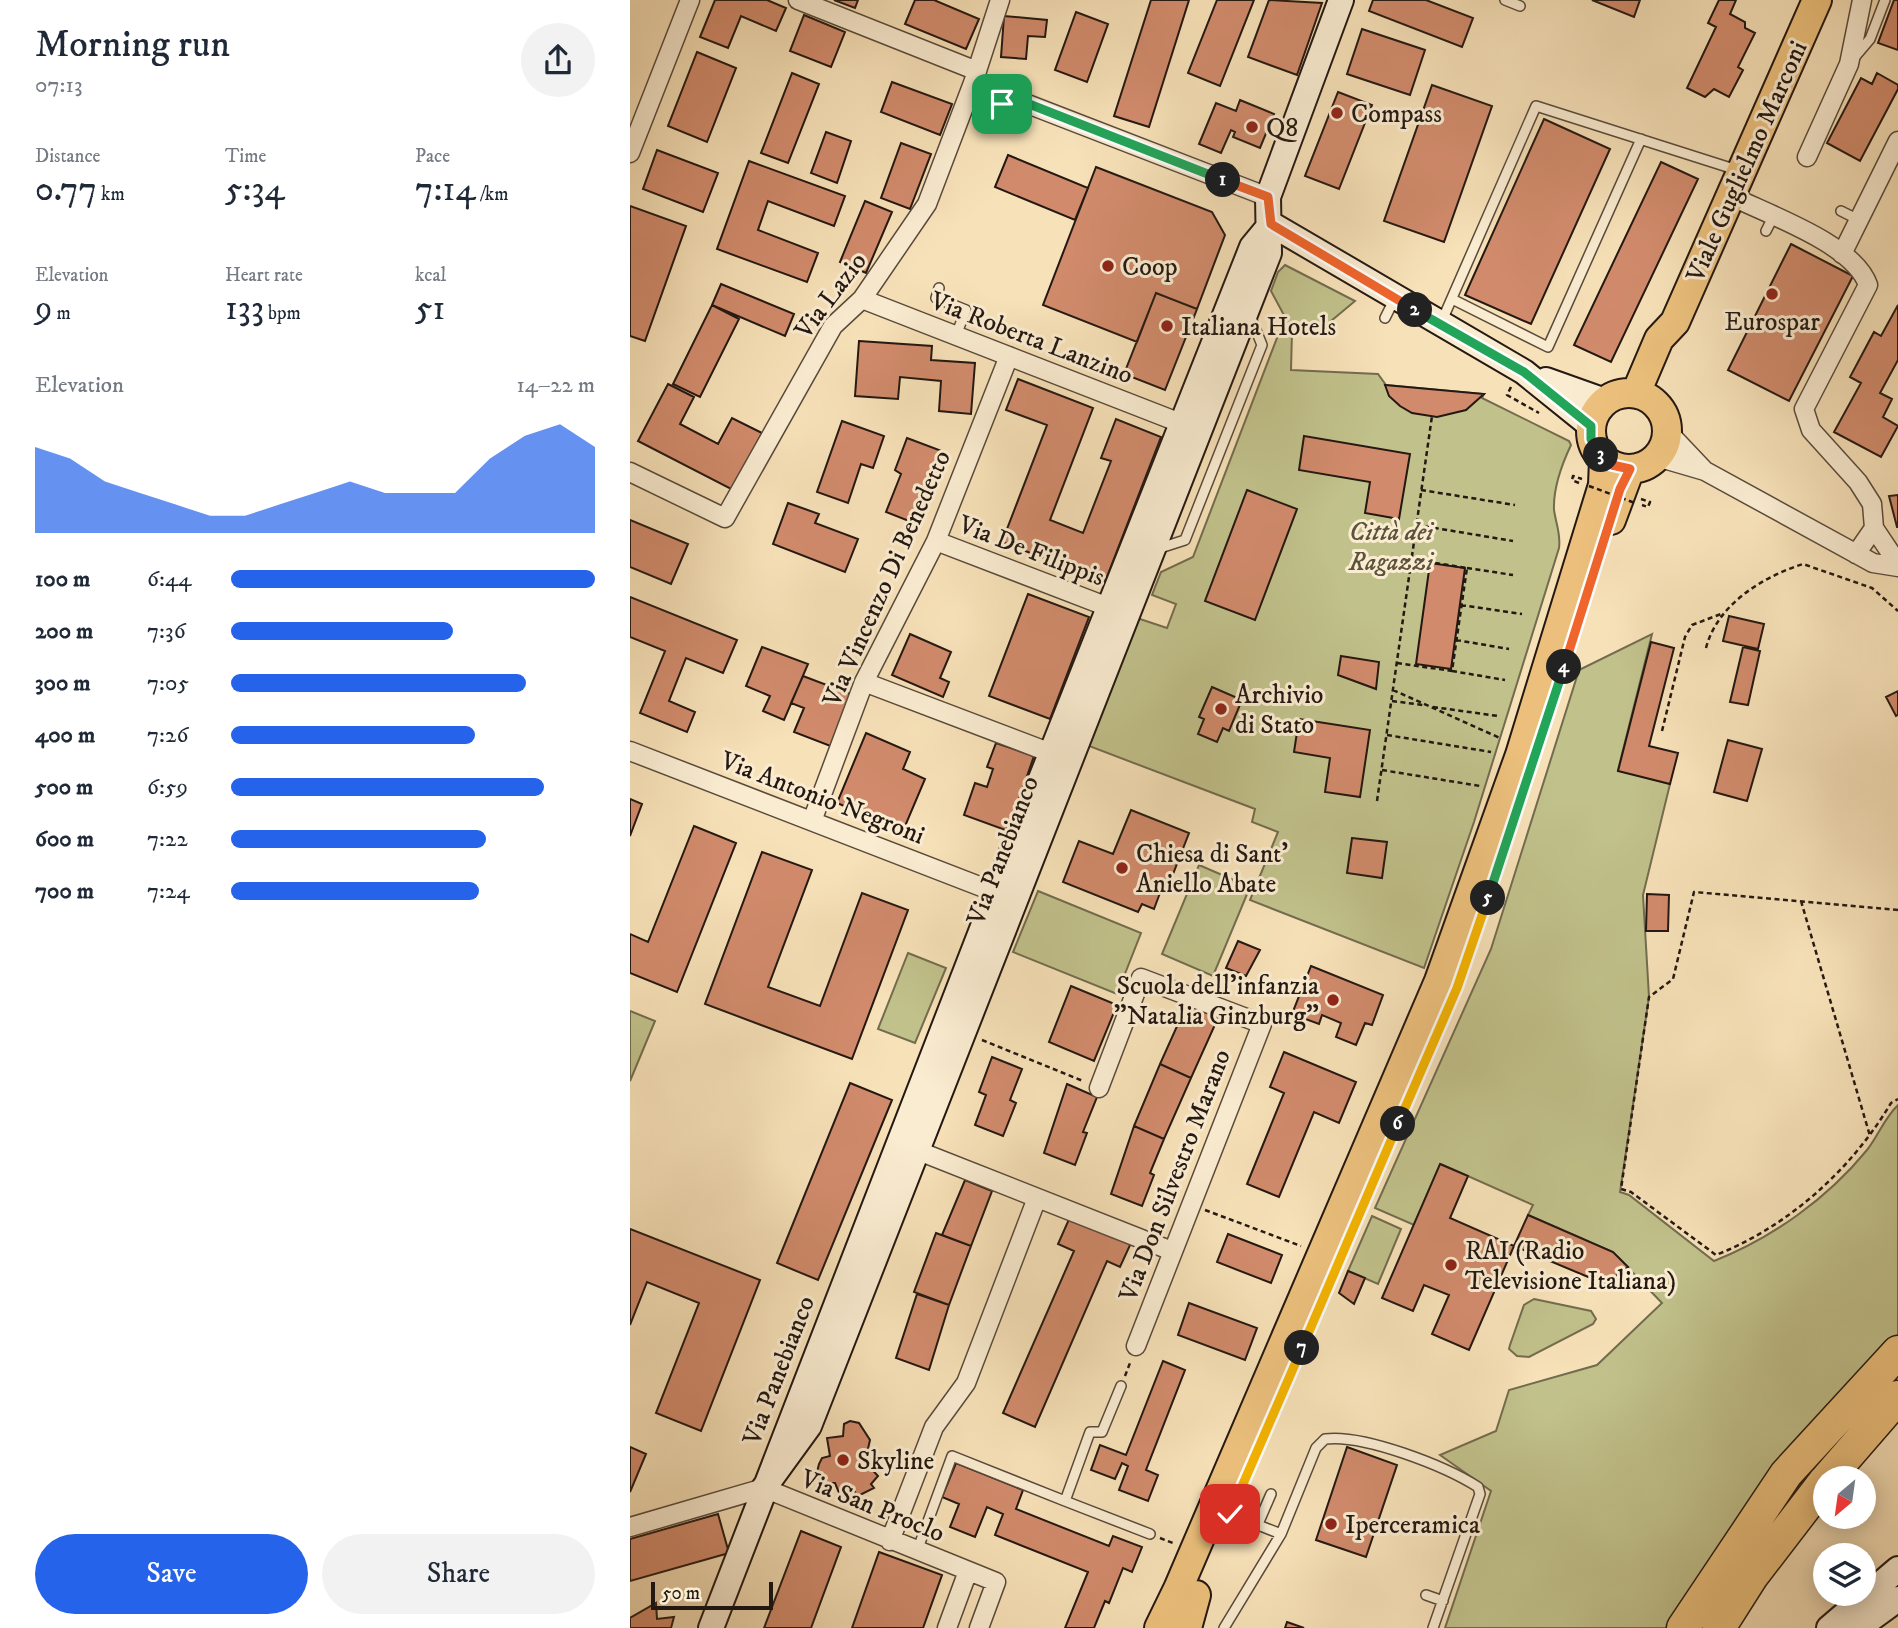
<!DOCTYPE html>
<html lang="en">
<head>
<meta charset="utf-8">
<style>
  :root { --surface:#fff; --page:#f2f2f3; --text:#1f2937; --muted:#747a83; --accent:#2563eb }
  body { margin:0; font-family:"IM FELL DW Pica",serif; background:var(--page); color:var(--text); height:100vh; display:flex; flex-direction:column; font-size:26px; white-space:nowrap }
  * { box-sizing:border-box; margin:0 }
  p { font-size:23px; color:var(--muted) }
  .icon { flex:none; width:38px; height:38px; fill:none; stroke:currentColor; stroke-width:2; stroke-linecap:round; stroke-linejoin:round }
  .map { position:relative; flex:1; overflow:hidden }
  .side { display:flex; flex-direction:column; background:var(--surface); width:630px }
  .side>* { flex:none }
  .needle { width:46px; rotate:209deg }
  .fabs { position:absolute; left:1183px; top:1466px; display:grid; gap:14px }
  .fabs a { display:grid; place-items:center; width:63px; height:63px; border-radius:50%; background:var(--surface); box-shadow:0 4px 18px #0003; font-size:35px }
  .scale { position:absolute; left:21px; bottom:18px; width:122px; box-sizing:border-box; padding-left:7px; border:4px solid #241812; border-top:0; font-size:19px; line-height:24px; white-space:nowrap; color:#241812; -webkit-text-stroke:5px #faecd1; paint-order:stroke }
  .pin { position:absolute; display:grid; place-items:center; width:60px; height:60px; color:#fff; margin:-30px; border-radius:14px; box-shadow:0 4px 10px #0006 }
  .km { position:absolute; width:35px; height:35px; margin:-18px; border-radius:50%; background:#222; color:#fff; font-size:19px; line-height:35px; text-align:center }
  .round { display:grid; place-items:center; flex:none; width:74px; height:74px; border-radius:37px; background:var(--page) }
  .overview { display:flex; align-items:center; justify-content:space-between; height:119px; padding:0 35px }
  h1 { font-size:38px; font-weight:600; line-height:52px }
  .figures { display:grid; grid-template-columns:repeat(3,1fr); gap:10px; height:119px; padding:7px 35px }
  .figures div { display:grid; align-content:center }
  .figures b { font-size:35px; font-weight:600 }
  .figures small { font-size:19px; font-weight:400 }
  .figures p { font-size:19px }
  .chart { height:196px; padding:14px 35px }
  .chart p { display:flex; justify-content:space-between }
  .chart svg { width:100%; height:126px; margin-top:7px; fill:var(--accent); opacity:.7 }
  .button { display:flex; gap:14px; margin-top:auto; padding:14px 35px }
  .button a { flex:1; height:80px; border-radius:42px; background:var(--accent); color:#fff; font-size:28px; font-weight:600; line-height:80px; text-align:center }
  .button a+a { background:var(--page); color:var(--text) }
  ul { padding:0 35px; list-style:none; font-size:23px }
  li { display:grid; grid-template-columns:112px 84px 1fr; align-items:center; height:52px }
  li i { height:18px; border-radius:9px; background:var(--accent) }
  main { display:flex; flex:1; min-height:0 }
  .map>svg:first-child { display:block }
  .green { fill:#c1c18b; stroke:#726c4e; stroke-width:2 }
  .building { fill:#d18b6c; stroke:#241812; stroke-width:2 }
  .lines { fill:none; stroke-linecap:round; stroke-linejoin:round }
  .lane-casing { stroke:#594a3c; stroke-width:12 }
  .street-casing { stroke:#594a3c; stroke-width:21 }
  .secondary-casing { stroke:#241812; stroke-width:28 }
  .primary-casing { stroke:#241812; stroke-width:32 }
  .highway-casing { stroke:#241812; stroke-width:35 }
  .path { stroke:#241812; stroke-width:2.5; stroke-dasharray:5 3.5; stroke-linecap:butt }
  .lane { stroke:#faecd1; stroke-width:9 }
  .street { stroke:#faecd1; stroke-width:18 }
  .secondary { stroke:#faecd1; stroke-width:24 }
  .primary { stroke:#ecc07c; stroke-width:28 }
  .highway { stroke:#ecc07c; stroke-width:32 }
  .path-bridge { stroke:#241812; stroke-width:2.5; stroke-dasharray:5 3.5; stroke-linecap:butt }
  .split-1-casing { stroke:#fff; stroke-width:14 }
  .split-2-casing { stroke:#fff; stroke-width:14 }
  .split-3-casing { stroke:#fff; stroke-width:14 }
  .split-4-casing { stroke:#fff; stroke-width:14 }
  .split-5-casing { stroke:#fff; stroke-width:14 }
  .split-6-casing { stroke:#fff; stroke-width:14 }
  .split-7-casing { stroke:#fff; stroke-width:14 }
  .split-8-casing { stroke:#fff; stroke-width:14 }
  .split-1 { stroke:#22a559; stroke-width:9 }
  .split-2 { stroke:#f0652b; stroke-width:9 }
  .split-3 { stroke:#22a559; stroke-width:9 }
  .split-4 { stroke:#f0652b; stroke-width:9 }
  .split-5 { stroke:#22a559; stroke-width:9 }
  .split-6 { stroke:#f5b400; stroke-width:9 }
  .split-7 { stroke:#f5b400; stroke-width:9 }
  .split-8 { stroke:#f5b400; stroke-width:9 }
  .poi-dot { fill:#8f2418; stroke:#faecd1; stroke-width:2.5 }
  .labels { text-anchor:middle; stroke-width:6; stroke-linejoin:round; paint-order:stroke }
  .poi-label { font-size:26px; fill:#241812; stroke:#faecd1; text-anchor:start }
  .street-label { font-size:26px; fill:#241812; stroke:#faecd1 }
  .park-label { font-size:26px; font-style:italic; fill:#5b533c; stroke:#faecd1 }
</style>
</head>
<body>
<main>
<section class="side">
<div class="overview"><div><h1>Morning run</h1><p>07:13</p></div><a class="round"><svg class="icon" aria-label="share" viewBox="0 0 24 24"><path d="M12 15V3M7 8l5-5 5 5M5 13v7h14v-7"/></svg></a></div>
<div class="figures">
<div><p>Distance</p><b>0.77<small> km</small></b></div>
<div><p>Time</p><b>5:34</b></div>
<div><p>Pace</p><b>7:14<small> /km</small></b></div>
</div>
<div class="figures">
<div><p>Elevation</p><b>9<small> m</small></b></div>
<div><p>Heart rate</p><b>133<small> bpm</small></b></div>
<div><p>kcal</p><b>51</b></div>
</div>
<div class="chart"><p><span>Elevation</span>14–22 m</p>
<svg viewBox="0 0 160 44" preserveAspectRatio="none"><path d="M0 44V14L10 18L20 26L30 30L40 34L50 38L60 38L70 34L80 30L90 26L100 30L110 30L120 30L130 18L140 10L150 6L160 14V44z"/></svg>
</div>
<ul>
<li><b>100 m</b>6:44<i style="width:100%"></i></li>
<li><b>200 m</b>7:36<i style="width:61%"></i></li>
<li><b>300 m</b>7:05<i style="width:81%"></i></li>
<li><b>400 m</b>7:26<i style="width:67%"></i></li>
<li><b>500 m</b>6:59<i style="width:86%"></i></li>
<li><b>600 m</b>7:22<i style="width:70%"></i></li>
<li><b>700 m</b>7:24<i style="width:68%"></i></li>
</ul>
<div class="button"><a>Save</a><a>Share</a></div>
</section>
<div class="map">
<svg width="1268" height="1628" viewBox="0 0 1268 1628">
  <rect width="100%" height="100%" fill="#f7e1b8"/>
  <filter id="stains"><feTurbulence type="fractalNoise" baseFrequency=".00286" numOctaves="4"/><feColorMatrix values="0 0 0 0 .2 0 0 0 0 .09 0 0 0 0 .02 0 0 0 .5 -.17"/></filter>
  <radialGradient id="worn" r=".72"><stop offset=".6" stop-color="#630" stop-opacity="0"/><stop offset="1" stop-color="#630" stop-opacity=".3"/></radialGradient>
  <path class="green" d="M655,265L725,301L695,326L662,331L661,370L748,374L756,385L854,394L852,398L939,441L941,445C932,464 923,488 924,510C926,524 931,534 929,548L844,822L794,968L620,900L648,832L622,822L625,809L459,746L507,618L537,628L546,604L522,595L531,572L563,557L655,317L641,291L648,272Z
    M1022,634L988,770L1040,784L1013,895L1019,997L990,1192L999,1195L1084,1261C1142,1238 1197,1199 1237,1150C1248,1136 1255,1117 1268,1105V1339L1046,1628H815L861,1491L810,1455L866,1431L879,1390L967,1365L1032,1303L983,1252L898,1215L903,1205L811,1164L784,1225L745,1208L861,949L949,670Z
    M569,865L620,887L583,976L532,954Z
    M408,891L511,933L487,994L383,952Z
    M278,953L316,968L285,1043L248,1029Z
    M0,1011L25,1021L0,1081Z
    M742,1216L771,1229L748,1284L718,1271Z
    M904,1299L961,1311L966,1319L963,1324L899,1357L887,1356L879,1349L880,1345L894,1305Z"/>
  <path class="building" d="M85,0H137L156,8L146,31L111,16L98,48L70,37Z
    M204,0H228L225,8Z
    M285,0H304L349,19L336,49L275,24Z
    M521,0H559L519,127L484,116Z
    M587,0H624L590,86L558,73Z
    M639,0L692,3L667,75L618,57Z
    M743,0H796L843,18L832,47L739,11Z
    M962,0H1010L1004,17Z
    M1089,0H1106L1100,14L1115,22V28L1125,33L1108,67L1113,70L1099,97L1084,89L1075,97L1057,88L1086,27L1078,23Z
    M1264,0H1268V50L1248,43Z
    M446,12L478,24L457,82L425,70Z
    M174,15L215,32L201,67L160,51Z
    M374,16L417,20L415,37L398,36L396,59L371,57Z
    M732,29L795,50L780,95L717,74Z
    M67,52L106,68L77,142L38,126Z
    M162,73L189,84L158,163L131,153Z
    M1247,73L1268,85V89L1230,161L1197,143L1231,78L1242,84Z
    M262,82L322,104L310,135L251,112Z
    M802,85L862,106L814,242L754,221Z
    M708,92L742,105L709,189L675,176Z
    M610,100L644,114L630,148L603,137L605,132L601,130L591,153L569,144L586,103L606,111Z
    M914,119L980,149L901,324L835,295Z
    M196,132L221,141L207,183L181,173Z
    M271,143L301,154L280,209L251,198Z
    M27,150L88,173L73,212L13,189Z
    M378,155L458,188L445,220L365,187Z
    M119,161L215,196L204,226L138,201L128,230L188,253L177,282L87,249Z
    M1031,162L1068,179L981,362L944,345Z
    M466,167L582,212L595,235L567,309L526,293L507,342L413,305Z
    M235,201L262,212L236,273L210,262Z
    M0,206L56,226L15,341L0,336Z
    M1161,244L1223,276L1159,401L1098,370Z
    M91,284L164,314L155,336L82,305Z
    M526,293L567,309L535,390L494,374Z
    M82,305L109,319L70,397L43,384Z
    M1268,305V360L1250,393L1262,399L1253,417L1268,426L1251,457L1204,432L1231,383L1220,377L1244,332L1251,336Z
    M229,341L302,346L301,360L345,363L341,414L309,411L311,381L270,377L268,399L225,396Z
    M388,379L463,408L420,520L453,533L481,461L471,458L486,419L531,437L475,582L372,542L417,425L376,410Z
    M38,384L64,397L50,424L88,444L102,418L132,433L103,490L8,441Z
    M755,385L854,394L836,410L807,417L782,413L770,406L759,396Z
    M212,421L254,436L243,468L231,464L218,503L187,492Z
    M674,436L780,454L769,519L735,513L740,482L669,470Z
    M277,438L317,453L289,525L256,512L271,474L265,470Z
    M617,490L667,509L625,620L575,601Z
    M1268,495V527H1267L1259,496Z
    M158,503L189,514L185,523L228,539L215,572L143,544Z
    M0,520L58,544L41,584L0,567Z
    M800,563L835,568L821,669L786,664Z
    M398,594L459,617L420,719L359,696Z
    M0,597L107,640L93,673L56,658L39,701L65,712L57,732L10,713L35,651L0,637Z
    M1099,616L1134,624L1128,649L1093,641Z
    M280,634L321,652L310,678L319,682L313,697L262,675Z
    M1021,642L1044,648L1019,746L1048,753L1040,784L988,771Z
    M132,647L178,664L154,720L133,711L140,696L116,686Z
    M1113,647L1130,651L1118,705L1100,702Z
    M711,656L749,662L746,689L708,675Z
    M173,676L223,695L203,747L164,732L174,708L161,703Z
    M582,687L612,700L599,731L593,728L587,742L568,734L574,719L569,717Z
    M1268,691V715L1266,716L1256,697Z
    M669,719L740,730L730,797L695,792L700,758L664,752Z
    M236,733L280,752L273,769L295,779L273,831L207,803Z
    M1098,740L1132,749L1117,801L1084,792Z
    M366,743L404,756L378,831L334,815L345,783L357,787L363,769L357,767Z
    M0,799L12,804L0,836Z
    M501,810L559,833L538,887L533,885L524,909L512,904L508,912L433,882L449,841L483,854Z
    M64,826L106,843L47,992L0,973V934L18,942Z
    M722,838L757,842L752,878L717,873Z
    M132,852L182,870L138,987L190,1006L232,893L278,910L222,1059L75,1004Z
    M1017,894L1039,895L1038,931H1016Z
    M608,941L630,950L616,976L596,968Z
    M681,966L753,995L742,1025L735,1023L726,1045L706,1037L711,1023L692,1015L689,1024L662,1014Z
    M441,986L487,1005L464,1061L419,1042Z
    M557,1004L588,1018L561,1078L530,1064Z
    M654,1052L726,1082L709,1123L684,1112L649,1197L617,1184L654,1093L640,1087Z
    M362,1057L392,1069L380,1100L386,1103L373,1136L345,1125L356,1095L349,1092Z
    M530,1064L561,1078L534,1139L504,1126Z
    M220,1083L262,1100L188,1280L147,1263Z
    M437,1084L467,1097L453,1132L457,1133L445,1165L414,1153Z
    M504,1126L534,1139L520,1173L524,1175L512,1206L481,1194Z
    M810,1164L838,1176L820,1218L884,1246L839,1350L802,1334L819,1295L794,1285L783,1311L752,1298Z
    M335,1180L362,1191L341,1246L312,1235Z
    M898,1215L983,1252L998,1267L975,1284L884,1246Z
    M440,1217L501,1243L490,1267L477,1261L405,1427L373,1413L444,1251L428,1244Z
    M0,1229L130,1280L71,1431L26,1413L69,1303L17,1282L0,1325Z
    M306,1233L341,1246L319,1305L284,1292Z
    M598,1234L652,1255L641,1283L587,1262Z
    M718,1271L735,1278L724,1304L709,1293Z
    M287,1294L319,1305L299,1370L266,1358Z
    M559,1303L627,1328L615,1360L548,1335Z
    M533,1361L555,1370L516,1470L528,1475L518,1501L489,1490L498,1466L492,1463L485,1479L461,1470L470,1445L496,1455Z
    M220,1421L229,1423L240,1440L235,1462L248,1476L241,1484L244,1488L228,1496L222,1488L210,1495L205,1483H192L186,1476L189,1464L192,1458L200,1456L197,1438L213,1436L214,1424Z
    M0,1447L16,1454L0,1492Z
    M717,1447L767,1465L736,1557L686,1540Z
    M326,1463L393,1490L386,1509L479,1546L483,1536L512,1547L502,1572L493,1568L479,1603L475,1601L464,1628H435L458,1572L365,1535L373,1514L357,1507L345,1537L320,1527L329,1504L312,1497Z
    M88,1514L99,1553L0,1581V1539Z
    M171,1531L211,1547L181,1628H134Z
    M249,1552L312,1575L293,1628H222Z
    M26,1603L27,1619L44,1617L41,1628H0V1618Z
    M657,1622L674,1628H655Z"/>
  <g class="lines">
    <g class="lane-casing">
      <path id="lane" d="M875,0L890,6
        M1223,59L1240,39L1255,0
        M1211,211L1227,219
        M1136,231L1143,217
        M309,288L306,298L336,310L326,335
        M822,299L918,347L1011,139
        M755,318L765,298
        M811,323L906,106L1107,170
        M527,549L555,540L632,345L619,313
        M435,1501L520,1534
        M600,1514L651,1534L686,1448L695,1439C734,1434 815,1466 848,1487L850,1494L803,1628
        M628,1524L641,1494
        M287,1551L322,1456L435,1501L460,1432H472L491,1386
        M796,1595L813,1601
        M594,1628L651,1534"/>
    </g>
    <g class="street-casing">
      <path id="street" d="M168,0L347,71
        M343,83L638,197
        M0,153L60,0
        M1177,157L1219,64L1232,0
        M1101,196C1139,215 1224,244 1238,285L1174,409L1181,430L1228,482L1242,504L1244,528L1226,554
        M1212,254L1268,141
        M232,299L553,424
        M1037,431L1073,469
        M1027,457L1075,471L1243,563L1268,567
        M0,472L95,518L203,326L232,299L297,204L343,83L370,0
        M1244,528L1268,564
        M306,541L478,607
        M234,682L421,753
        M0,751L375,896
        M182,821L234,682L306,541L379,356
        M469,1088L511,978L632,1024L506,1346
        M286,1150L542,1251
        M0,1527L134,1488L366,1582L349,1628
        M260,1541L304,1427L336,1383L407,1198
        M317,1628L338,1571"/>
    </g>
    <g class="secondary-casing">
      <path id="secondary" d="M641,224L894,372L961,426
        M916,380L975,401
        M134,1488L179,1426L639,253L638,197L711,0
        M81,1628L380,857L622,247L641,224
        M1199,1628L1268,1569
        M1228,1628L1268,1599"/>
    </g>
    <g class="primary-casing">
      <path id="primary" d="M1006,393L1029,339L1045,322L1187,0
        M961 431a38 38 0 1 1 76 0a38 38 0 1 1-76 0Z
        M981,520L1000,469
        M529,1628L548,1589L809,981L890,755L973,485L974,460
        M557,1628L566,1595"/>
    </g>
    <g class="highway-casing">
      <path id="highway" d="M1197,1479L1268,1397
        M1053,1628L1156,1474L1268,1352
        M1089,1628L1122,1576L1195,1481"/>
    </g>
    <path class="path" d="M881,387L877,395L909,413
      M949,483L942,480L943,476L952,479
      M791,490L885,505
      M1011,499L1020,502L1018,507L1012,505
      M787,525L883,541
      M837,568L883,575
      M831,605L892,614
      M826,640L879,649
      M1076,648C1087,605 1132,577 1173,564L1242,588L1268,611
      M767,663L822,671L837,568L781,559
      M822,671L875,680
      M763,690L870,738
      M762,701L793,705
      M803,707L868,716
      M1032,731L1055,637L1062,625L1091,614
      M757,735L861,752
      M752,770L850,786
      M747,801L802,416
      M1171,901L1240,1136
      M1268,910L1064,892L1043,979L1019,997L991,1189L1001,1192L1086,1255C1159,1226 1221,1170 1261,1103L1268,1099
      M352,1040L453,1081
      M575,1210L671,1246
      M495,1376L500,1363
      M530,1538L543,1543"/>
    <use href="#lane" class="lane"/>
    <use href="#street" class="street"/>
    <use href="#secondary" class="secondary"/>
    <use href="#primary" class="primary"/>
    <use href="#highway" class="highway"/>
    <path class="path-bridge" d="M959,486L1005,503"/>
  </g>
  <g class="lines">
    <g class="split-1-casing">
      <path id="split-1" d="M372,104L376,95L593,180"/>
    </g>
    <g class="split-2-casing">
      <path id="split-2" d="M593,180L638,197L641,224L785,310"/>
    </g>
    <g class="split-3-casing">
      <path id="split-3" d="M785,310L894,372L961,426V439L971,455"/>
    </g>
    <g class="split-4-casing">
      <path id="split-4" d="M934,667L990,489L1000,469L982,465L971,455"/>
    </g>
    <g class="split-5-casing">
      <path id="split-5" d="M858,898L934,667"/>
    </g>
    <g class="split-6-casing">
      <path id="split-6" d="M768,1124L827,988L858,898"/>
    </g>
    <g class="split-7-casing">
      <path id="split-7" d="M672,1348L768,1124"/>
    </g>
    <g class="split-8-casing">
      <path id="split-8" d="M600,1514L672,1348"/>
    </g>
    <use href="#split-1" class="split-1"/>
    <use href="#split-2" class="split-2"/>
    <use href="#split-3" class="split-3"/>
    <use href="#split-4" class="split-4"/>
    <use href="#split-5" class="split-5"/>
    <use href="#split-6" class="split-6"/>
    <use href="#split-7" class="split-7"/>
    <use href="#split-8" class="split-8"/>
  </g>
  <g class="poi-dot">
    <circle cx="707" cy="113" r="7"/>
    <circle cx="622" cy="127" r="7"/>
    <circle cx="478" cy="266" r="7"/>
    <circle cx="1142" cy="294" r="7"/>
    <circle cx="537" cy="326" r="7"/>
    <circle cx="591" cy="709" r="7"/>
    <circle cx="492" cy="868" r="7"/>
    <circle cx="703" cy="1000" r="7"/>
    <circle cx="821" cy="1265" r="7"/>
    <circle cx="213" cy="1460" r="7"/>
    <circle cx="701" cy="1524" r="7"/>
  </g>
  <g class="labels">
    <g class="poi-label">
      <text x="721" y="122">Compass</text>
      <text x="636" y="136">Q8</text>
      <text x="492" y="275">Coop</text>
      <text x="1142" y="330" text-anchor="middle">Eurospar</text>
      <text x="551" y="335">Italiana Hotels</text>
      <text x="605" y="703">Archivio<tspan x="605" dy="30">di Stato</tspan></text>
      <text x="506" y="862">Chiesa di Sant'<tspan x="506" dy="30">Aniello Abate</tspan></text>
      <text x="689" y="994" text-anchor="end">Scuola dell'infanzia<tspan x="689" dy="30">"Natalia Ginzburg"</tspan></text>
      <text x="835" y="1259">RAI (Radio<tspan x="835" dy="30">Televisione Italiana)</tspan></text>
      <text x="227" y="1469">Skyline</text>
      <text x="715" y="1533">Iperceramica</text>
    </g>
    <g class="street-label">
      <text transform="translate(1116 161) rotate(-66)" y="9">Viale Guglielmo Marconi</text>
      <text transform="translate(200 295) rotate(-53)" y="9">Via Lazio</text>
      <text transform="translate(402 337) rotate(21)" y="9">Via Roberta Lanzino</text>
      <text transform="translate(402 550) rotate(21)" y="9">Via De Filippis</text>
      <text transform="translate(256 578) rotate(-66)" y="9">Via Vincenzo Di Benedetto</text>
      <text transform="translate(193 797) rotate(21)" y="9">Via Antonio Negroni</text>
      <text transform="translate(372 850) rotate(-69)" y="9">Via Panebianco</text>
      <text transform="translate(544 1175) rotate(-69)" y="9">Via Don Silvestro Marano</text>
      <text transform="translate(148 1370) rotate(-69)" y="9">Via Panebianco</text>
      <text transform="translate(243 1505) rotate(22)" y="9">Via San Proclo</text>
    </g>
    <g class="park-label">
      <text x="761" y="540">Città dei<tspan x="761" dy="30">Ragazzi</tspan></text>
    </g>
  </g>
  <rect width="100%" height="100%" filter="url(#stains)"/>
  <rect width="100%" height="100%" fill="url(#worn)"/>
</svg>
<div class="fabs">
<a><svg class="needle" viewBox="-14 -14 28 28"><path d="M0-13l5 13h-10z" fill="#e53935"/><path d="M0 13l5-13h-10z" fill="#747a83"/></svg></a>
<a><svg class="icon" aria-label="layers" viewBox="0 0 24 24"><path d="M12 4l9 5-9 5-9-5zM3 14l9 5 9-5"/></svg></a>
</div>
<div class="scale">50 m</div>
<div class="pin" style="left:372px;top:104px;background:#1e9e55"><svg class="icon" aria-label="arrive" viewBox="0 0 24 24"><path d="M6 21V4h12l-3 4 3 4H6"/></svg></div>
<div class="pin" style="left:600px;top:1514px;background:#d93025"><svg class="icon" aria-label="check" viewBox="0 0 24 24"><path d="M5 12l5 5 9-10"/></svg></div>
<b class="km" style="left:593px;top:180px">1</b>
<b class="km" style="left:785px;top:310px">2</b>
<b class="km" style="left:971px;top:455px">3</b>
<b class="km" style="left:934px;top:667px">4</b>
<b class="km" style="left:858px;top:898px">5</b>
<b class="km" style="left:768px;top:1124px">6</b>
<b class="km" style="left:672px;top:1348px">7</b>
</div>
</main>
</body>
</html>
